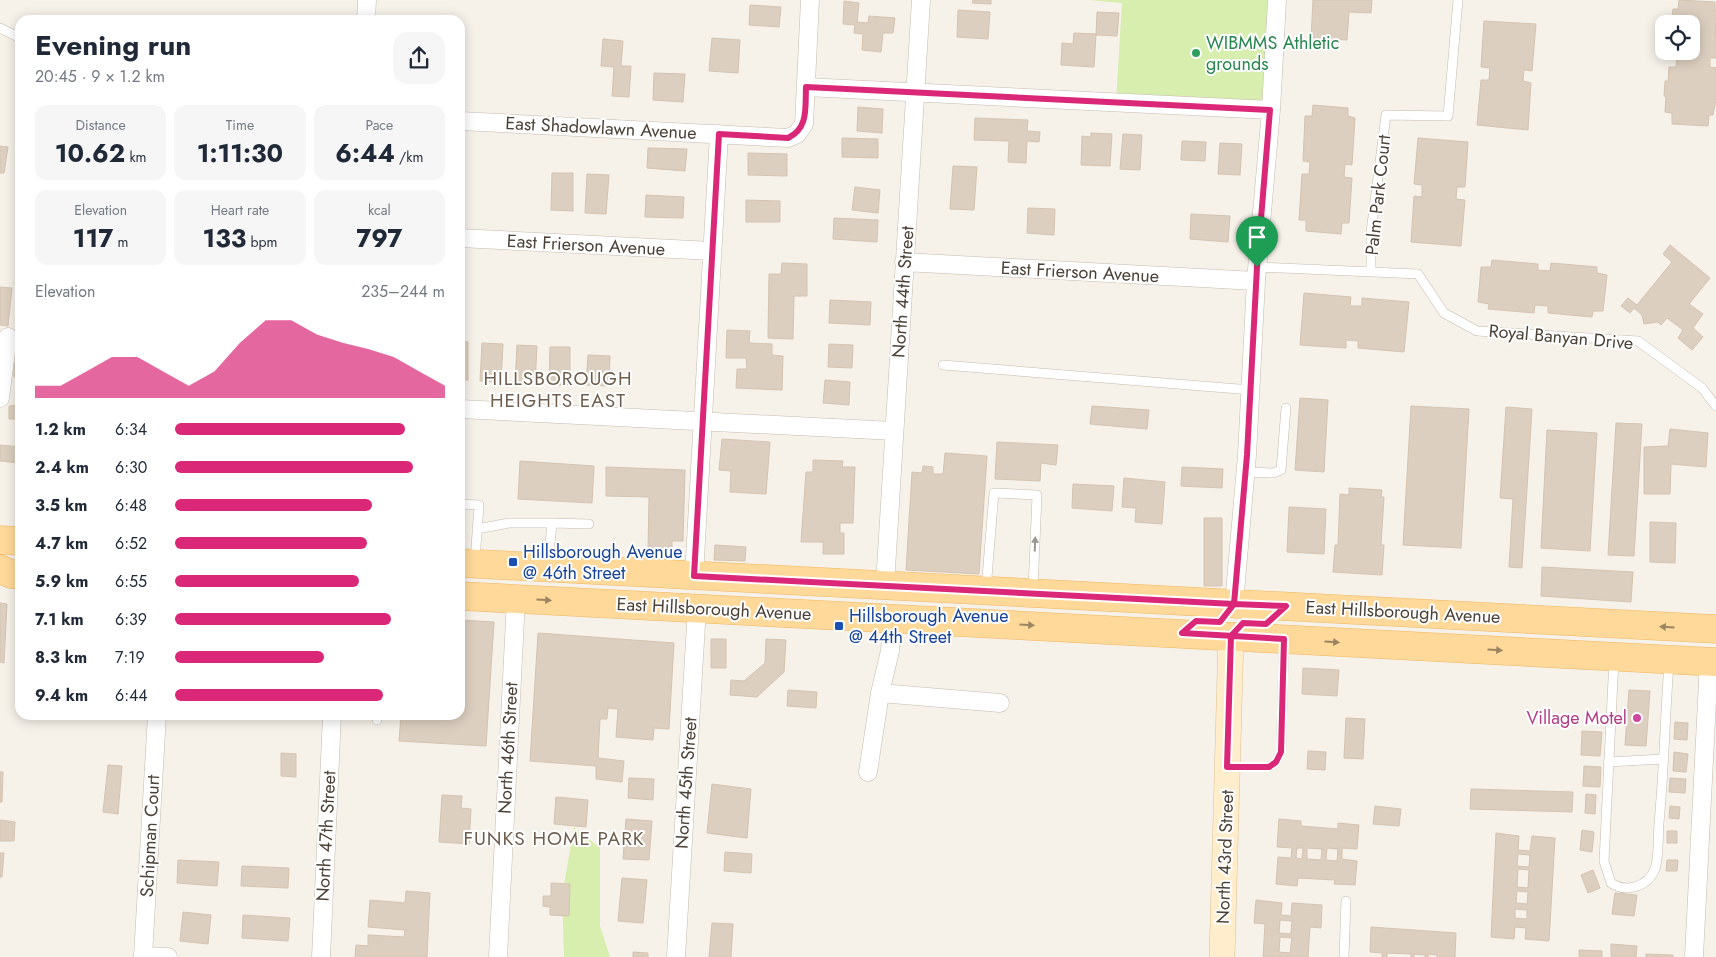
<!DOCTYPE html>
<html lang="en">
<head>
<meta charset="utf-8">
<style>
  :root { --surface:#fff; --page:#f6f6f7; --text:#1f2937; --muted:#747a83; --accent:#db2777 }
  body { margin:0; font-family:Jost,sans-serif; background:var(--page); color:var(--text); height:100vh; display:flex; flex-direction:column; font-size:19px; white-space:nowrap }
  * { box-sizing:border-box; margin:0 }
  p { font-size:16px; color:var(--muted) }
  .icon { flex:none; width:28px; height:28px; fill:none; stroke:currentColor; stroke-width:2; stroke-linecap:round; stroke-linejoin:round }
  .map { position:relative; flex:1; overflow:hidden }
  .sheet { position:absolute; left:15px; top:15px; width:450px; height:705px; display:flex; flex-direction:column; background:var(--surface); border-radius:15px; box-shadow:0 2px 12px #0003 }
  .sheet>* { flex:none }
  .tools { position:absolute; left:1655px; top:15px; display:grid; gap:10px }
  .tools a { display:grid; place-items:center; width:45px; height:45px; border-radius:10px; background:var(--surface); box-shadow:0 2px 12px #0003; font-size:25px }
  .pin { position:absolute; display:grid; place-items:center; width:42px; height:42px; color:#fff; margin:-51px -21px; border-radius:50% 50% 50% 0; rotate:-45deg; box-shadow:0 0 5px #0007 }
  .pin .icon { rotate:45deg }
  .round { display:grid; place-items:center; flex:none; width:52px; height:52px; border-radius:15px; background:var(--page) }
  .summary { display:flex; align-items:center; justify-content:space-between; height:85px; padding:0 20px }
  h1 { font-size:28px; font-weight:700; line-height:38px }
  .figures { display:grid; grid-template-columns:repeat(3,1fr); gap:8px; height:85px; padding:5px 20px }
  .figures div { display:grid; align-content:center; border-radius:12px; background:var(--page); text-align:center }
  .figures b { font-size:25px; font-weight:700 }
  .figures small { font-size:14px; font-weight:400 }
  .figures p { font-size:14px }
  .chart { height:140px; padding:10px 20px }
  .chart p { display:flex; justify-content:space-between }
  .chart svg { width:100%; height:90px; margin-top:5px; fill:var(--accent); opacity:.7 }
  ul { padding:0 20px; list-style:none; font-size:16px }
  li { display:grid; grid-template-columns:80px 60px 1fr; align-items:center; height:38px }
  li i { height:12px; border-radius:6px; background:var(--accent) }
  .map>svg:first-child { display:block }
  .green { fill:#d7eeaf }
  .building { fill:#dccfc0; stroke:#d5c3b0; fill-rule:evenodd }
  .lines { fill:none; stroke-linecap:round; stroke-linejoin:round }
  .lane-casing { stroke:#c6bbae; stroke-width:10 }
  .street-casing { stroke:#c6bbae; stroke-width:19 }
  .secondary-casing { stroke:#dbc295; stroke-width:26 }
  .primary-casing { stroke:#f0b65d; stroke-width:29 }
  .lane { stroke:#fff; stroke-width:9 }
  .street { stroke:#fff; stroke-width:18 }
  .secondary { stroke:#ffedcb; stroke-width:25 }
  .primary { stroke:#ffd99a; stroke-width:28 }
  .oneway { fill:#9c9690 }
  .oneway2 { fill:#9c8563 }
  .route-casing { stroke:#fff; stroke-width:10 }
  .route { stroke:#db2777; stroke-width:6 }
  .leisure-dot { fill:#2e9e5b; stroke:#fff; stroke-width:2 }
  .transit-dot { fill:#1a4fb4; stroke:#fff; stroke-width:2 }
  .hotel-dot { fill:#d1479c; stroke:#fff; stroke-width:2 }
  .labels { text-anchor:middle; stroke-width:4; stroke-linejoin:round; paint-order:stroke }
  .leisure-label { font-size:18px; fill:#27864d; stroke:#fff; text-anchor:start }
  .street-label { font-size:18px; fill:#4b4136; stroke:#fff }
  .transit-label { font-size:18px; fill:#164399; stroke:#fff; text-anchor:start }
  .hotel-label { font-size:18px; fill:#b23c85; stroke:#fff; text-anchor:end }
  .neighbourhood-label { font-size:19px; letter-spacing:1px; fill:#6f5e4d; stroke:#fff }
</style>
</head>
<body>
<div class="map">
<svg width="1716" height="957" viewBox="0 0 1716 957">
  <rect width="100%" height="100%" fill="#f6f1e9"/>
  <path class="green" d="M1089,0H1277L1271,110L1116,102L1122,3Z
    M574,827L600,848V926L610,957H564L562,896Z"/>
  <path class="building" d="M973,0H991V4L972,3Z
    M1313,0H1372L1371,13L1349,12L1347,40L1311,38Z
    M1679,0L1715,2L1716,58H1710V67L1716,68V100L1713,115H1709L1708,126L1672,124V113L1665,112L1666,97L1664,96L1665,81H1668L1669,67H1676L1677,55H1669L1670,51H1691V24H1671L1673,9H1678Z
    M844,1L859,3L857,22L868,23L869,16L895,18L893,33H883L881,52L862,50L863,34L854,33L855,25L843,24Z
    M750,5L781,7L779,27L749,25Z
    M958,10L990,12L988,39L957,37Z
    M1097,12L1119,13L1117,36L1096,35Z
    M1484,21L1536,24L1532,71L1524,70L1523,81L1531,83L1528,130L1477,125L1481,80H1489L1490,68L1481,67Z
    M1074,33L1096,34L1094,67L1061,65L1062,43L1073,44Z
    M712,38L740,40L738,73L709,71Z
    M603,39L623,41L621,66H631L629,97L612,96L614,67L601,66Z
    M654,73L685,74L683,102L653,100Z
    M1313,105L1348,108V116L1355,118L1352,165L1345,164L1344,177L1352,178L1349,223H1342L1341,234L1306,231V220H1299L1302,174H1309L1310,162L1303,161L1305,116H1312Z
    M858,107L883,109L882,133L857,131Z
    M975,118L1028,120L1027,131L1040,132L1039,142L1027,141L1026,163L1008,162L1009,141L974,140Z
    M1091,133L1112,134L1110,166L1081,165L1082,136L1091,137Z
    M1123,134L1142,135L1140,170L1120,169Z
    M842,138L878,139V158L842,157Z
    M1418,138L1468,142L1465,187H1457L1456,199L1465,200L1461,246L1411,242L1414,196L1422,197V185L1414,184Z
    M1182,141L1206,142L1205,161L1181,160Z
    M1220,143L1242,144L1240,175L1218,174Z
    M0,146L8,147L4,173H0Z
    M648,148L687,149L685,171L647,168Z
    M748,153L787,154V176L748,175Z
    M953,166L977,167L974,210L950,209Z
    M552,173H573V211L551,210Z
    M587,174L609,175L606,214L585,213Z
    M855,187L880,190L878,213L852,210Z
    M646,195L684,197L683,218L645,217Z
    M746,200L780,201V222H746Z
    M1028,208L1055,209L1054,235L1027,233Z
    M1191,214L1230,216L1228,242L1190,239Z
    M834,218L878,220L877,242L833,239Z
    M1670,245L1710,278L1689,304L1703,314L1693,328L1703,337L1692,350L1678,338L1683,330L1667,318L1661,325L1658,322L1644,324L1642,315L1634,308L1630,313L1621,306L1628,298L1637,305L1672,262L1663,254Z
    M1492,260L1538,264V270L1550,271L1551,263L1597,267V273L1607,275L1603,311H1593L1592,317L1548,313V306L1535,305L1534,313L1488,309L1489,304L1478,302L1481,267H1491Z
    M782,263L807,264V296H794L793,339L768,338L769,274H781Z
    M0,287L12,288L8,326L0,325Z
    M1304,293L1351,297L1350,306H1362V298L1409,302L1404,352L1358,348V341L1346,340V348L1300,345Z
    M830,300L871,302L870,325L829,323Z
    M727,330L750,331L749,343L772,344V355L783,356L782,390L736,388L737,369H747L746,358H726Z
    M460,341L468,342V380H460Z
    M482,343L503,344L501,382L480,381Z
    M829,344L853,345L852,368L828,367Z
    M517,345L537,346L535,384L515,383Z
    M550,347H570V385H549Z
    M588,355L610,356L609,386L586,385Z
    M14,362H20V377H14Z
    M825,380L850,382L849,405L823,403Z
    M1300,398L1328,400L1324,472L1295,470Z
    M20,405V419H9V406Z
    M1092,406L1149,410L1147,429L1090,424Z
    M1411,406L1469,409L1461,548L1403,545Z
    M1506,407L1532,409L1522,568L1509,567L1513,499L1500,498Z
    M1616,423L1642,424L1634,556L1608,555Z
    M1670,429L1708,433L1706,467L1671,464L1670,494H1644V447L1668,446Z
    M1547,430L1597,433L1590,551L1541,548Z
    M722,439L770,442L766,494L730,492L731,471L719,470Z
    M997,442L1058,445L1056,465L1041,463L1040,481L995,479Z
    M0,445L20,447L19,463L0,461Z
    M945,453L987,456L979,574L906,570L912,472L922,473L923,466L933,467V474H943Z
    M813,460L843,461L842,467H855L853,523H840V533H844V554H823V542H801L806,472H813Z
    M520,461L594,466L592,503L518,499Z
    M606,467L685,470L683,541H672V553L648,552L649,497L606,496Z
    M1182,467L1223,469L1222,488L1181,486Z
    M1124,478L1165,482L1162,524L1135,522L1136,508L1122,507Z
    M1073,484L1114,486L1112,511L1072,508Z
    M1349,488L1382,490L1381,497H1384L1381,545H1384L1382,575L1333,572L1335,545H1338L1340,494L1349,495Z
    M1289,507L1326,509L1324,554L1287,552Z
    M1204,518H1222V586H1204Z
    M1650,522L1676,523L1675,563L1650,562Z
    M715,545L746,547L745,561L714,560Z
    M1542,567L1633,572L1631,602L1541,596Z
    M0,603L7,604L4,663L0,662Z
    M461,620L494,622L486,746L399,741L401,715H460Z
    M538,633L674,643L669,729L654,728L653,740L616,737L618,709L608,708L607,719H600L598,758L624,761L622,782L596,779V766L530,761Z
    M711,639H726V668H711Z
    M766,639L786,640L784,672L757,697L730,695L731,680L744,681L765,663Z
    M1303,668L1339,670L1337,696L1302,694Z
    M788,690L817,692L816,708L787,706Z
    M1629,690L1650,691L1646,746L1625,745Z
    M259,715H300V719L259,717Z
    M1346,718L1365,719L1363,759L1344,758Z
    M1675,722L1688,723L1687,740L1674,739Z
    M1582,731L1602,732L1600,756L1581,755Z
    M1308,751L1326,752L1325,770L1307,769Z
    M1674,752L1688,754L1686,772L1673,771Z
    M281,753L296,754V777L281,776Z
    M108,765L122,766L118,814L103,812Z
    M1584,766L1601,767L1600,787L1583,786Z
    M0,772H3L2,802H0Z
    M629,778L654,779L653,800L628,798Z
    M1670,778L1686,779L1685,793L1669,792Z
    M712,784L751,789L747,838L707,833Z
    M1471,789L1573,792L1572,812L1470,809Z
    M1586,794L1596,795L1595,814L1585,813Z
    M442,795L462,796L461,808L471,809L469,844L439,842Z
    M556,797L588,800L586,827L554,824Z
    M1375,806L1401,809L1399,826L1373,824Z
    M1670,806L1680,807L1679,819L1669,818Z
    M626,819L652,821L649,860L623,859Z
    M1279,819L1301,821V826L1338,829V823L1359,825L1357,849L1342,848V859L1357,861L1355,885L1334,884L1335,880L1298,878L1297,886L1276,884L1278,857L1291,858L1292,848L1277,847ZM1297,848H1303L1302,859L1296,858ZM1307,848L1322,849L1321,860L1307,859ZM1327,848L1338,849L1337,861L1326,860Z
    M0,820L15,822L14,841H0Z
    M1582,830L1594,832L1592,852L1580,850Z
    M1667,831H1677V843H1667Z
    M1496,833L1519,836L1518,850L1530,851L1532,836L1555,838L1549,941L1525,939L1526,928L1515,927L1514,939L1491,937ZM1518,854L1530,855L1529,867L1517,866ZM1518,869L1529,870L1528,888L1517,887ZM1517,891L1528,892L1527,904L1516,903ZM1515,909L1527,910V919L1515,918Z
    M725,852L752,854L751,873L724,871Z
    M0,853H4L2,877H0Z
    M178,860L219,862L217,886L177,883Z
    M1667,860H1678L1677,871H1666Z
    M242,866L289,868L288,888L241,886Z
    M1593,870L1600,888L1588,893L1581,875Z
    M622,878L647,880L643,923L618,921Z
    M551,883L570,884L569,916L550,915V907L543,906V896H551Z
    M406,891L430,893L427,957H355L356,945L368,946V935L404,937L405,930L368,927L370,900L405,903Z
    M1615,893L1637,895L1634,916L1612,914Z
    M1256,900L1282,903L1281,915L1291,916L1292,903L1322,905L1321,928L1310,927L1308,957H1263L1265,924L1254,923ZM1280,920L1292,921L1291,934L1279,933ZM1280,937L1292,938L1290,953L1279,952Z
    M183,912L211,915L208,944L180,941Z
    M243,915L290,918L288,941L242,938Z
    M712,923L733,924L731,957H709Z
    M1371,927L1456,933L1455,957H1437V955L1429,954L1428,957H1425V955L1414,954V957H1411V954L1387,953V957H1382V953L1370,952Z
    M1611,944L1637,946L1636,957H1611Z
    M1579,950L1602,951V957H1579Z
    M633,952L648,953V957H633Z
    M1646,954L1673,955V957H1646Z"/>
  <g class="lines">
    <g class="lane-casing">
      <path id="lane" d="M0,28L20,38
        M1257,267L1418,274L1444,313L1477,331L1638,341L1702,388L1716,406
        M1371,272V232L1386,115L1448,116L1458,0
        M943,365L1251,390
        M1246,472L1273,473L1281,470L1286,408
        M460,504L479,505L475,561
        M552,523L589,524
        M477,529L509,523H552L548,565
        M986,589L994,493L1037,495L1033,590
        M1614,659L1604,861L1611,883C1626,893 1648,887 1655,869C1659,857 1658,836 1659,823C1664,770 1665,717 1669,663
        M377,720V715
        M1608,762L1663,759
        M1230,767H1269L1276,762L1281,752L1284,641
        M1344,957L1346,901"/>
    </g>
    <g class="street-casing">
      <path id="street" d="M366,20L367,0
        M806,87L1271,110
        M460,121L788,138L797,134L804,124L810,0
        M460,238L712,251
        M904,262L1256,281
        M0,398L8,337
        M460,409L894,431
        M694,576L719,134
        M885,585L921,0
        M1234,604L1247,455L1256,281L1271,110L1277,0
        M880,693L1000,703
        M157,715L143,956L168,957
        M868,772L880,693L890,651L892,618
        M321,957L332,715
        M498,957L516,599
        M676,957L697,608
        M1694,957L1709,661"/>
    </g>
    <g class="secondary-casing">
      <path id="secondary" d="M1222,957L1231,636"/>
    </g>
    <g class="primary-casing">
      <path id="primary" d="M0,540L20,541
        M460,563L1716,629
        M0,569L11,574L20,575
        M460,596L1716,662"/>
    </g>
    <use href="#lane" class="lane"/>
    <use href="#street" class="street"/>
    <use href="#secondary" class="secondary"/>
    <use href="#primary" class="primary"/>
  </g>
  <defs><path id="oneway-solid" d="M-6-.8H1V-3.2L6.5 0L1 3.2V.8H-6Z" transform="scale(1.25)"/></defs>
  <use class="oneway" href="#oneway-solid" transform="translate(1035 544) rotate(-88)"/>
  <g class="oneway2">
    <use href="#oneway-solid" transform="translate(544 600) rotate(3)"/>
    <use href="#oneway-solid" transform="translate(1027 625) rotate(3)"/>
    <use href="#oneway-solid" transform="translate(1667 627) rotate(-177)"/>
    <use href="#oneway-solid" transform="translate(1332 642) rotate(3)"/>
    <use href="#oneway-solid" transform="translate(1495 650) rotate(3)"/>
  </g>
  <g class="lines">
    <g class="route-casing">
      <path id="route" d="M1257,267L1270,110L806,87C805,107 809,128 788,138L719,134L694,576L1234,604L1220,622L1196,621L1182,633L1284,639L1281,752L1276,762L1269,767H1227L1231,636L1243,623L1266,624L1286,606L1234,604L1247,455L1257,267"/>
    </g>
    <use href="#route" class="route"/>
  </g>
  <circle class="leisure-dot" cx="1196" cy="53" r="5"/>
  <g class="transit-dot">
    <rect x="508" y="557" width="10" height="10" rx="2.5"/>
    <rect x="834" y="621" width="10" height="10" rx="2.5"/>
  </g>
  <circle class="hotel-dot" cx="1637" cy="718" r="5"/>
  <g class="labels">
    <g class="leisure-label">
      <text x="1206" y="49">WIBMMS Athletic<tspan x="1206" dy="21">grounds</tspan></text>
    </g>
    <g class="street-label">
      <text transform="translate(601 128) rotate(3)" y="6">East Shadowlawn Avenue</text>
      <text transform="translate(1378 195) rotate(-84)" y="6">Palm Park Court</text>
      <text transform="translate(586 245) rotate(3)" y="6">East Frierson Avenue</text>
      <text transform="translate(1080 272) rotate(3)" y="6">East Frierson Avenue</text>
      <text transform="translate(903 292) rotate(-86)" y="6">North 44th Street</text>
      <text transform="translate(1561 337) rotate(5)" y="6">Royal Banyan Drive</text>
      <text transform="translate(714 609) rotate(3)" y="6">East Hillsborough Avenue</text>
      <text transform="translate(1403 612) rotate(3)" y="6">East Hillsborough Avenue</text>
      <text transform="translate(508 748) rotate(-87)" y="6">North 46th Street</text>
      <text transform="translate(686 783) rotate(-86)" y="6">North 45th Street</text>
      <text transform="translate(150 836) rotate(-87)" y="6">Schipman Court</text>
      <text transform="translate(326 836) rotate(-87)" y="6">North 47th Street</text>
      <text transform="translate(1225 857) rotate(-88)" y="6">North 43rd Street</text>
    </g>
    <g class="transit-label">
      <text x="523" y="558">Hillsborough Avenue<tspan x="523" dy="21">@ 46th Street</tspan></text>
      <text x="849" y="622">Hillsborough Avenue<tspan x="849" dy="21">@ 44th Street</tspan></text>
    </g>
    <g class="hotel-label">
      <text x="1627" y="724">Village Motel</text>
    </g>
    <g class="neighbourhood-label">
      <text x="558" y="385">HILLSBOROUGH<tspan x="558" dy="22">HEIGHTS EAST</tspan></text>
      <text x="554" y="845">FUNKS HOME PARK</text>
    </g>
  </g>
</svg>
<div class="tools">
<a><svg class="icon" aria-label="locate" viewBox="0 0 24 24"><circle cx="12" cy="12" r="6"/><path d="M12 2v4M12 18v4M2 12h4M18 12h4"/></svg></a>
</div>
<div class="pin" style="left:1257px;top:267px;background:#1e9e55"><svg class="icon" aria-label="arrive" viewBox="0 0 24 24"><path d="M6 21V4h12l-3 4 3 4H6"/></svg></div>
<section class="sheet">
<div class="summary"><div><h1>Evening run</h1><p>20:45 · 9 × 1.2 km</p></div><a class="round"><svg class="icon" aria-label="share" viewBox="0 0 24 24"><path d="M12 15V3M7 8l5-5 5 5M5 13v7h14v-7"/></svg></a></div>
<div class="figures">
<div><p>Distance</p><b>10.62<small> km</small></b></div>
<div><p>Time</p><b>1:11:30</b></div>
<div><p>Pace</p><b>6:44<small> /km</small></b></div>
</div>
<div class="figures">
<div><p>Elevation</p><b>117<small> m</small></b></div>
<div><p>Heart rate</p><b>133<small> bpm</small></b></div>
<div><p>kcal</p><b>797</b></div>
</div>
<div class="chart"><p><span>Elevation</span>235–244 m</p>
<svg viewBox="0 0 160 44" preserveAspectRatio="none"><path d="M0 44V38L10 38L20 31L30 24L40 24L50 31L60 38L70 31L80 17L90 6L100 6L110 13L120 17L130 20L140 24L150 31L160 38V44z"/></svg>
</div>
<ul>
<li><b>1.2 km</b>6:34<i style="width:85%"></i></li>
<li><b>2.4 km</b>6:30<i style="width:88%"></i></li>
<li><b>3.5 km</b>6:48<i style="width:73%"></i></li>
<li><b>4.7 km</b>6:52<i style="width:71%"></i></li>
<li><b>5.9 km</b>6:55<i style="width:68%"></i></li>
<li><b>7.1 km</b>6:39<i style="width:80%"></i></li>
<li><b>8.3 km</b>7:19<i style="width:55%"></i></li>
<li><b>9.4 km</b>6:44<i style="width:77%"></i></li>
</ul>
</section>
</div>
</body>
</html>
